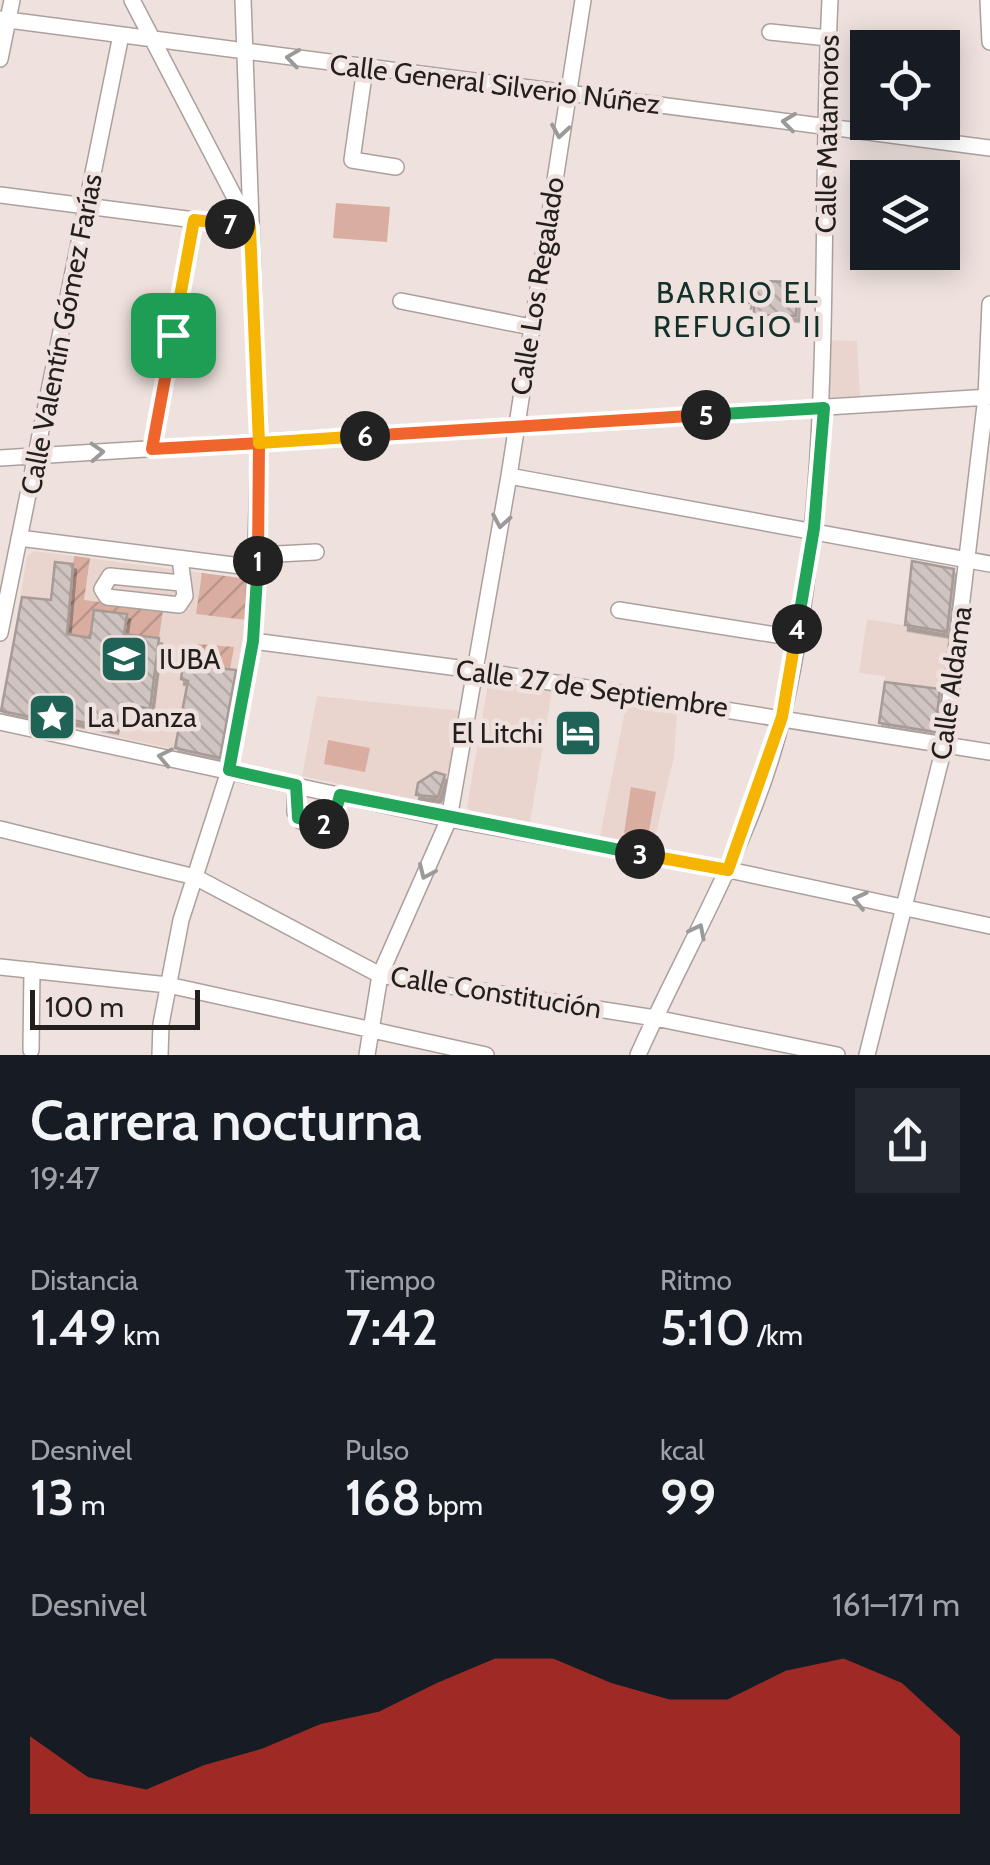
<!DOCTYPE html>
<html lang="es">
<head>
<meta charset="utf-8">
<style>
  :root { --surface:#171b24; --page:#242831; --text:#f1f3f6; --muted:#9ea1a6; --accent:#d93025 }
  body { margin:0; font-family:Cabin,sans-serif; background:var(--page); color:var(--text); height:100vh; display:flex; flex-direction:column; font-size:38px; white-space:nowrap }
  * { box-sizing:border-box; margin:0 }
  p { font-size:32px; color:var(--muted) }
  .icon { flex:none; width:55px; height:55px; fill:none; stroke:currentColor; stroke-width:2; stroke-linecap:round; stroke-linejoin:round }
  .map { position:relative; height:1055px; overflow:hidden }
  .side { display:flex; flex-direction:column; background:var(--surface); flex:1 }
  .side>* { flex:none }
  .fabs { position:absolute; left:850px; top:30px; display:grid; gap:20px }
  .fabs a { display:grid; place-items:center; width:110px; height:110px; border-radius:0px; background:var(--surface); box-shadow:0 5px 25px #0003; font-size:50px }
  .scale { position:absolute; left:30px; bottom:25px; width:170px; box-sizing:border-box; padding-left:10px; border:5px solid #231f1d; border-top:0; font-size:28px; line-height:35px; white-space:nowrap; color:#231f1d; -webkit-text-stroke:8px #efe2de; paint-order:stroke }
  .pin { position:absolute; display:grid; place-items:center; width:85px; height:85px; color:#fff; margin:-42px; border-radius:20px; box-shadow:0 5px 15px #0006 }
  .km { position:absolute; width:50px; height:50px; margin:-25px; border-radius:50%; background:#222; color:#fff; font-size:28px; line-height:50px; text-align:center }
  .round { display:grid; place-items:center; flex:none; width:105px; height:105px; border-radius:0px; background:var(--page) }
  .summary { display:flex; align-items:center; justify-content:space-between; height:170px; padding:0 30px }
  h1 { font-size:55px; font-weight:600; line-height:75px }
  .metrics { display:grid; grid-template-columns:repeat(3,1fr); gap:15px; height:170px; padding:10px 30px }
  .metrics div { display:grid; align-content:center }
  .metrics b { font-size:50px; font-weight:600 }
  .metrics small { font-size:28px; font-weight:400 }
  .metrics p { font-size:28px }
  .chart { height:280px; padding:20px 30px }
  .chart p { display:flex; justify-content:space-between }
  .chart svg { width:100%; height:180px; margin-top:10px; fill:var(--accent); opacity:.7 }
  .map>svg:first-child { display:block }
  .built { fill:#e9d5ce }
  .park { fill:#d9aea0 }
  .garden { fill:url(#garden-furrows) }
  .building { fill:url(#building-back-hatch); stroke:#a69b97; stroke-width:2.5; filter:url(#shadow) }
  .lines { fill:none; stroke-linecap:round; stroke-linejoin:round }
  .minor-casing { stroke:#aca09d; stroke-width:18 }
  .minor { stroke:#fff; stroke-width:15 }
  .oneway { stroke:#9c9a99 }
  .split-1-casing { stroke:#fff; stroke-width:20 }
  .split-2-casing { stroke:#fff; stroke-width:20 }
  .split-3-casing { stroke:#fff; stroke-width:20 }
  .split-4-casing { stroke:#fff; stroke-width:20 }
  .split-5-casing { stroke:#fff; stroke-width:20 }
  .split-6-casing { stroke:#fff; stroke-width:20 }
  .split-7-casing { stroke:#fff; stroke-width:20 }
  .split-8-casing { stroke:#fff; stroke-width:20 }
  .split-1 { stroke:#f0652b; stroke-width:12 }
  .split-2 { stroke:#22a559; stroke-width:12 }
  .split-3 { stroke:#22a559; stroke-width:12 }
  .split-4 { stroke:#f5b400; stroke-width:12 }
  .split-5 { stroke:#22a559; stroke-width:12 }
  .split-6 { stroke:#f0652b; stroke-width:12 }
  .split-7 { stroke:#f5b400; stroke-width:12 }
  .split-8 { stroke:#f5b400; stroke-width:12 }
  .labels { text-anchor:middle; stroke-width:9; stroke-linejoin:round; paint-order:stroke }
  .street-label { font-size:28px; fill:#231f1d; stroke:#efe2de }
  .poi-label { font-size:28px; fill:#231f1d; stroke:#efe2de; text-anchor:start }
  .neighbourhood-label { font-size:30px; letter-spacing:2.5px; fill:#11312a; stroke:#efe2de }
</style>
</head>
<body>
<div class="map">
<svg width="990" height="1055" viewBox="0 0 990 1055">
  <defs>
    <pattern id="garden-furrows" width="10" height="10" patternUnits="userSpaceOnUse" patternTransform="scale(2.5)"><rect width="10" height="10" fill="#d9aea0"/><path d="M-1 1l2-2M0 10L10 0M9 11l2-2" fill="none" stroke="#ba9589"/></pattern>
    <pattern id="building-back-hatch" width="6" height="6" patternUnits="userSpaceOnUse" patternTransform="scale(2.5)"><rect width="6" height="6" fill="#d0c4c0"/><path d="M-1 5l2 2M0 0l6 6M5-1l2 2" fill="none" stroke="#b2a8a5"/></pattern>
    <filter id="shadow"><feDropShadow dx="3" dy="5.5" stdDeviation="0" flood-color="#0004"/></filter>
  </defs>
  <rect width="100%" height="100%" fill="#efe2de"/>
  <path class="built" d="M829,340L857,341L860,396L829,398Z
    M34,551L248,579L252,585L221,759L1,712L27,556Z
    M867,619L951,633L944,689L885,682V676L859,673Z
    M488,683L552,691L530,823L471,813L467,807Z
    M317,696L462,711L445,800L438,805L302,776Z
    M626,706L677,713L674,757L653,846L600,836Z"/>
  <path class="park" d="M336,203L390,207L387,242L333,238Z
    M328,740L370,748L365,772L324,764Z
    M631,787L656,792L648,837L624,833Z"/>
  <path class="garden" d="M74,556L90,558L84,600L163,610L159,638L124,634L127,614L94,610L90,638L67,634Z
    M202,573L248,579L246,620L196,614Z
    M198,644L234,647L230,669L195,666Z"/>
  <path class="building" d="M754,281L797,282L796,316L754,315V303H748Z
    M912,561L954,569L947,632L905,625Z
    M55,562L73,564L67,634L90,638L94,610L127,614L124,634L159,638L150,709L122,703L115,728L66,719L68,707L39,701L36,718L1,711L22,597L51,600Z
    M183,664L236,670L220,758L175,748L188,681L181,679Z
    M885,682L940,689L935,732L879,723Z
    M435,772L445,775L438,797L416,795L418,783Z"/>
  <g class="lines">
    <g class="minor-casing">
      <path id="minor" d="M132,0L248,223
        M988,0L990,42
        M0,19L990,148
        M770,32L828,38
        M0,59L12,0
        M365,68L352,160L396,167
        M0,195L249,227
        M401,301L531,327
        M152,449L194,220
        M0,458L990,397
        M509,476L990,564
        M19,538L257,568
        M258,555L316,552
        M180,559L185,596L179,605L107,597L102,589L110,576L181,583
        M619,610L795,638
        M0,633L121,35
        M253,641L474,670L990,752
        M0,722L449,819L729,870L990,926
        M296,785L295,812L301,821L331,822L340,795
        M0,829L195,877L380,975L655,1018L837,1055
        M0,967L168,985L486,1055
        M31,1050L32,970
        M160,1055L161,1024L181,920L229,771L253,641L259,443L243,0
        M367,1055L380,975L449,819L509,476L583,0
        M638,1055C688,943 755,835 783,715C837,479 818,239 830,0
        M867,1055L945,743L986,397L990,304"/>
    </g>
    <use href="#minor" class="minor"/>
  </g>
  <defs><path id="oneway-chevron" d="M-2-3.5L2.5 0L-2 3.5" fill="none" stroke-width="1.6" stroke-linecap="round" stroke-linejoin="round" transform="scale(2.5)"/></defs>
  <g class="oneway">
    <use href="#oneway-chevron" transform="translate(293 58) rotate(-172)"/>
    <use href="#oneway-chevron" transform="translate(789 122) rotate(-173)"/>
    <use href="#oneway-chevron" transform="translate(560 131) rotate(99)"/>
    <use href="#oneway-chevron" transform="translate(97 452) rotate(-3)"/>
    <use href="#oneway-chevron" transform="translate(501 521) rotate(100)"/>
    <use href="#oneway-chevron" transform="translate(165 757) rotate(-168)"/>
    <use href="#oneway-chevron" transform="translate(426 872) rotate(114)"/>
    <use href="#oneway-chevron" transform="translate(860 900) rotate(-167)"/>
    <use href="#oneway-chevron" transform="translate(698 931) rotate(-63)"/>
  </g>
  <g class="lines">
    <g class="split-1-casing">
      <path id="split-1" d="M173,335L152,449L259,443L258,561"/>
    </g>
    <g class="split-2-casing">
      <path id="split-2" d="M258,561L253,641L229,770L296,785L298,818L324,824"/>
    </g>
    <g class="split-3-casing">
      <path id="split-3" d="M324,824L334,818L340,795L640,854"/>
    </g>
    <g class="split-4-casing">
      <path id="split-4" d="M640,854L728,870L782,717L797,629"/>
    </g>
    <g class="split-5-casing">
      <path id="split-5" d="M706,415L824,408L814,528L797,629"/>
    </g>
    <g class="split-6-casing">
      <path id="split-6" d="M365,436L706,415"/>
    </g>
    <g class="split-7-casing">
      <path id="split-7" d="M230,224L250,227L259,443L365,436"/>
    </g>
    <g class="split-8-casing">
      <path id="split-8" d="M173,335L194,220L230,224"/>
    </g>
    <use href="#split-1" class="split-1"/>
    <use href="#split-2" class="split-2"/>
    <use href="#split-3" class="split-3"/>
    <use href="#split-4" class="split-4"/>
    <use href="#split-5" class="split-5"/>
    <use href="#split-6" class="split-6"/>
    <use href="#split-7" class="split-7"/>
    <use href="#split-8" class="split-8"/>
  </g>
  <defs>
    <g id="university-square" transform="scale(2.5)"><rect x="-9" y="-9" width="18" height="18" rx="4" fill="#1e6355" stroke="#efe2de"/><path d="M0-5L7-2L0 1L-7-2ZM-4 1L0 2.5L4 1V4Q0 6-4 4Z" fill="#fff"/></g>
    <g id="sight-square" transform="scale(2.5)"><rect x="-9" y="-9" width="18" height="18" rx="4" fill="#1e6355" stroke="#efe2de"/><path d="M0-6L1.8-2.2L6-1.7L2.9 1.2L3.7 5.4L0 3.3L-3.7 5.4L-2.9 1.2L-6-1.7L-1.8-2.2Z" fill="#fff"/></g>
    <g id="hotel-square" transform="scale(2.5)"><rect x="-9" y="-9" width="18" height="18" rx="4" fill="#1e6355" stroke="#efe2de"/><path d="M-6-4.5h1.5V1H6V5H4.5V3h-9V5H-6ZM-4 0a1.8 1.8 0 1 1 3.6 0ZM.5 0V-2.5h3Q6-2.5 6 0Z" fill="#fff"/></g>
  </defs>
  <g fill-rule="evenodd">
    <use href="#university-square" x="124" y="659"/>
    <use href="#sight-square" x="52" y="717"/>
    <use href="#hotel-square" x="578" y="733"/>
  </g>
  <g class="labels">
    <g class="street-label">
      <text transform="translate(495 84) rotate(7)" y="10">Calle General Silverio Núñez</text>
      <text transform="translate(827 134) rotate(-89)" y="10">Calle Matamoros</text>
      <text transform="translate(537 286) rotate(-81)" y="10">Calle Los Regalado</text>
      <text transform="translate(61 334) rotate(-79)" y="10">Calle Valentín Gómez Farías</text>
      <text transform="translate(951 683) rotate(-82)" y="10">Calle Aldama</text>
      <text transform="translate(592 688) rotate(8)" y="10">Calle 27 de Septiembre</text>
      <text transform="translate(496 992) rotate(9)" y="10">Calle Constitución</text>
    </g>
    <g class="poi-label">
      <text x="159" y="669">IUBA</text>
      <text x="87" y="727">La Danza</text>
      <text x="543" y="743" text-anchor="end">El Litchi</text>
    </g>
    <g class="neighbourhood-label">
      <text x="738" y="303">BARRIO EL<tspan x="738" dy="34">REFUGIO II</tspan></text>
    </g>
  </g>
</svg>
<div class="fabs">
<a><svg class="icon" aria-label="locate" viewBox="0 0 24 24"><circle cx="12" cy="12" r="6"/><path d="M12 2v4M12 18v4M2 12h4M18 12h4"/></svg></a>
<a><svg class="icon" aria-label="layers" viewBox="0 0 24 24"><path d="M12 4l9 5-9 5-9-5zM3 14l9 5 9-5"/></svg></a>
</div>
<div class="scale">100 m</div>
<div class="pin" style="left:173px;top:335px;background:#1e9e55"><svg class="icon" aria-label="arrive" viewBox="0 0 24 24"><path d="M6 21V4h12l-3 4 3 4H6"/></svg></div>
<b class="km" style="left:258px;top:561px">1</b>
<b class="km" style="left:324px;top:824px">2</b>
<b class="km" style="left:640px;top:854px">3</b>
<b class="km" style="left:797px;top:629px">4</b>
<b class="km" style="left:706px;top:415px">5</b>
<b class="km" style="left:365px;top:436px">6</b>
<b class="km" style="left:230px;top:224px">7</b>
</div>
<section class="side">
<div class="summary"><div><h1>Carrera nocturna</h1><p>19:47</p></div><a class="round"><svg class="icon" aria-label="share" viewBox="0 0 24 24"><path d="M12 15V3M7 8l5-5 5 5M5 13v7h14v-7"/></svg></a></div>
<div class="metrics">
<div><p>Distancia</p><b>1.49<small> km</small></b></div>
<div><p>Tiempo</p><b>7:42</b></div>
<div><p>Ritmo</p><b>5:10<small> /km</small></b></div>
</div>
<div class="metrics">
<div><p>Desnivel</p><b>13<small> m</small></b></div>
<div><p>Pulso</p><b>168<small> bpm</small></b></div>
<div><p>kcal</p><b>99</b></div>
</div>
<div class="chart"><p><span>Desnivel</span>161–171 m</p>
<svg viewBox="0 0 160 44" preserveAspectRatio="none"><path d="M0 44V25L10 35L20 38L30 32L40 28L50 22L60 19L70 12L80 6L90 6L100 12L110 16L120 16L130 9L140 6L150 12L160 25V44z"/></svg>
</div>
</section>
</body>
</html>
